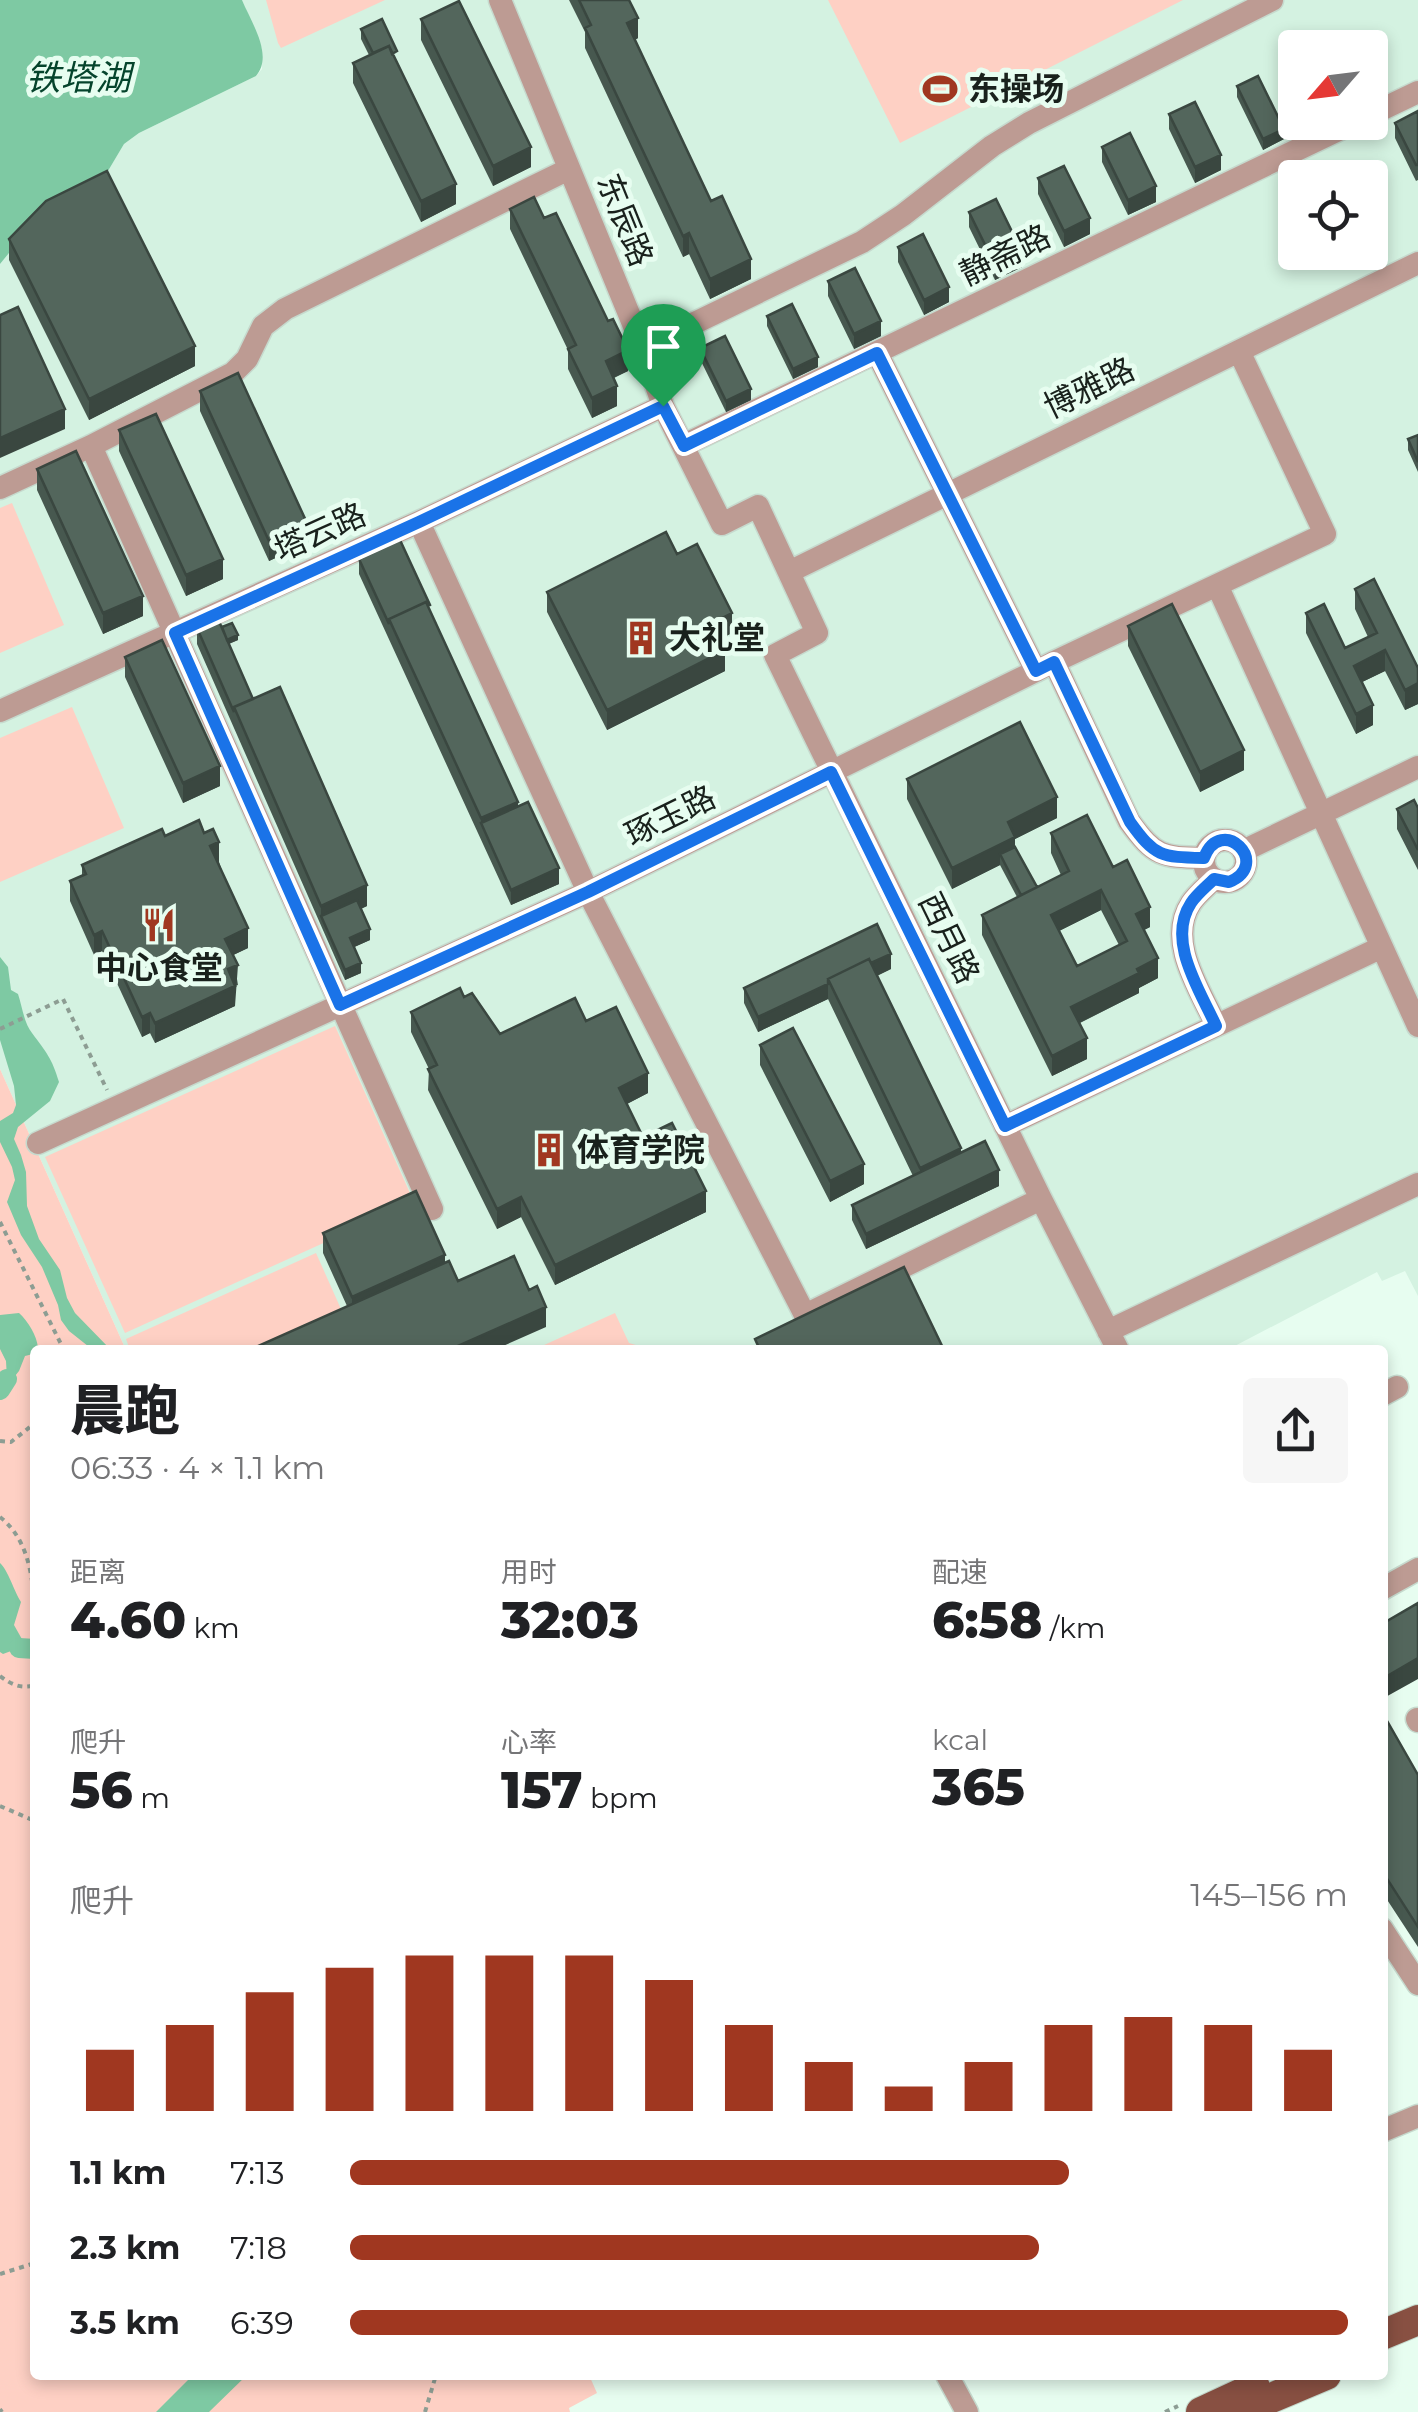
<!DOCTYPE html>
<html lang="zh">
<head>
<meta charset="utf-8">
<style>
  :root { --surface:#fff; --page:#f6f6f6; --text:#202124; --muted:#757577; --accent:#a03720 }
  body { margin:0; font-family:Montserrat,"Noto Sans SC",sans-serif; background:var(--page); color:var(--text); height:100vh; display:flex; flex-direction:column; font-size:38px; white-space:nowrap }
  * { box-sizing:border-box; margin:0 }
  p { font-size:32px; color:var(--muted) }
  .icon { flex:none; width:55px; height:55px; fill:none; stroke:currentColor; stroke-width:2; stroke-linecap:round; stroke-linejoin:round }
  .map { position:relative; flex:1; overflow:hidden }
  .details { position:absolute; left:30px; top:1345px; width:1358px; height:1035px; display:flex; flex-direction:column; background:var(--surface); border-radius:10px; box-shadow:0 5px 15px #0003 }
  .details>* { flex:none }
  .needle { width:65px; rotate:242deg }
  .controls { position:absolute; left:1278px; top:30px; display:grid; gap:20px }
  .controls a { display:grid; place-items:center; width:110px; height:110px; border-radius:10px; background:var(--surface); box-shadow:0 5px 15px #0003; font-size:50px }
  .pin { position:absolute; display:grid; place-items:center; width:85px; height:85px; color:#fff; margin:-102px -42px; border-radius:50% 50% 50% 0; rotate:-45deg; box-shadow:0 0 10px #0007 }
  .pin .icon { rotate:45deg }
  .round { display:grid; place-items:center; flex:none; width:105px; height:105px; border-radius:10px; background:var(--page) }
  .headline { display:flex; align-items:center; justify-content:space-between; height:170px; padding:0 40px }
  h1 { font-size:55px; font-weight:800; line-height:75px }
  .figures { display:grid; grid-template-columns:repeat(3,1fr); gap:15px; height:170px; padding:10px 40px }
  .figures div { display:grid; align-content:center }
  .figures b { font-size:50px; font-weight:800 }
  .figures small { font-size:28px; font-weight:400 }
  .figures p { font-size:28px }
  .chart { height:280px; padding:20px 40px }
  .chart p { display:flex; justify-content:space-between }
  .chart svg { width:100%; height:180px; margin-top:10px; stroke:var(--accent); stroke-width:6 }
  ul { padding:0 40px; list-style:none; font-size:32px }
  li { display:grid; grid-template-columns:160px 120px 1fr; align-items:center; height:75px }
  li i { height:25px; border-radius:12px; background:var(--accent) }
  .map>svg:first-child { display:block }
  .built { fill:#d4f2e1; fill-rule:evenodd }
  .green { fill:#fed0c4 }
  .water { fill:#7ec9a3 }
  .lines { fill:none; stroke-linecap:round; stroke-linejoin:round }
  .canal { stroke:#7ec9a3; stroke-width:20 }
  .minor-casing { stroke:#c6dace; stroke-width:25 }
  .major-casing { stroke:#c6dace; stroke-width:32 }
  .path { stroke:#8d9d93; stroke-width:4; stroke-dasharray:5 5; stroke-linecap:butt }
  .minor { stroke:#bd9b93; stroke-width:22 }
  .major { stroke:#885042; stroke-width:30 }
  .wall { fill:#47584f; fill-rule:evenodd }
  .shaded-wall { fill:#3a4740 }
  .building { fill:#53665c; stroke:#3a4740; stroke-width:2.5; fill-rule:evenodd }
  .route-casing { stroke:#fff; stroke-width:20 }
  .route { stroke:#1a73e8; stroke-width:12 }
  .labels { text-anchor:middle; stroke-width:10; stroke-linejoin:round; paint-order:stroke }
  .poi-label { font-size:32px; font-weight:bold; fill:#19211c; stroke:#e7fdf0; text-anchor:start }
  .street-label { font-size:32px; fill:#19211c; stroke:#e7fdf0 }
  .water-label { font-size:35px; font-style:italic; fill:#05442c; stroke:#e7fdf0 }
</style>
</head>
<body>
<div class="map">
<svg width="1418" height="2412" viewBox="0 0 1418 2412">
  <rect width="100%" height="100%" fill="#e7fdf0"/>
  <path class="built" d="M242,0H1418V1296L1405,1271L1382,1281L1377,1272L1227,1350H126L0,1069V264L18,242L105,176L124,144L139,133L256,76L262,69V49ZM1295,48H1370V122H1295ZM1295,178H1370V252H1295ZM547,612L731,633L712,643L607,730Z"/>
  <path class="green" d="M266,0H385L281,48L278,43Z
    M828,0H1183L900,143Z
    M12,503L64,625L0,653V508Z
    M72,707L124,828L0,882V738Z
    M335,1026L414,1202L125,1333L45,1157Z
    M0,1069L126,1350H35V2375H589L597,2393L569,2408L570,2412H0Z
    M316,1253L345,1318L274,1350H130L126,1339Z
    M615,1313L629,1343L653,1350H533Z"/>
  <path class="water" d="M0,0H242C251,22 274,55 256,76L139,133L124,144L105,176L18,242L0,264Z
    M0,957L8,967L11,990L18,994C22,1006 24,1023 32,1033C46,1052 52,1058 59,1082L50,1101L18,1127L14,1139L21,1155L26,1172L27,1206L39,1239L60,1270L67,1298L75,1313L111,1350H93L69,1331L61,1320L58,1305L42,1267L21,1235L7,1202L15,1180L12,1167L0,1142V1121L13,1113L16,1105L14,1086L0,1040Z
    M19,1313C28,1321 37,1336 38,1348L33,1354L25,1356L19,1371L11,1381L7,1379L6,1361L0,1349V1315Z
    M0,1563C8,1570 14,1591 21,1602L14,1625L23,1641L19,1648L3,1654L0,1652Z
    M193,2375H247L209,2412H156Z"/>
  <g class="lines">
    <path class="canal" d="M0,1390L7,1379
      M19,1648L35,1649"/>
    <g class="minor-casing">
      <path id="minor" d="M500,0L643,348L663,406L722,524L758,506L817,633L775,655L1041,1199L1118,1350
        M1370,115L1418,92
        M643,348L862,242L903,215L992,146L1029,123L1272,0
        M877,353L1036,671
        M684,445L1355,122
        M91,446L432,1209
        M0,488L91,446L233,373L247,359L263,326L285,309L569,169
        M419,522L588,892L805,1315L1041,1199
        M789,572L1418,263
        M1217,585L1418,1026
        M1054,662L1129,821C1155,857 1162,857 1204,858
        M0,711L419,522L663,406
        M1204 861a21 21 0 1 1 42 0a21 21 0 1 1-42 0Z
        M1243,851L1418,767
        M1214,879C1206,887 1197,894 1191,903C1166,941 1200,990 1216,1025
        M1005,1126L1382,947
        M38,1143L588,892L1054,662L1325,534L1239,351
        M1108,1331L1418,1184
        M1382,1395L1397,1387
        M1382,1589L1418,1569
        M1417,1719L1418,1721
        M1382,1929L1418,1984
        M1382,2131L1418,2116
        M947,2375L967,2412"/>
    </g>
    <g class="major-casing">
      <path id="major" d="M1382,2335L1418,2320
        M1201,2412L1255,2387
        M1238,2412L1326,2375"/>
    </g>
    <path class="path" d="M0,1029L63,999L107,1090
      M0,1222L64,1350
      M0,1441L11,1442L35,1423
      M0,1517C29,1540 33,1578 35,1613
      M0,1676C12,1685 21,1689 35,1685
      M0,1806L35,1821
      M0,2274L35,2263
      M0,2409L2,2412
      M425,2412L436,2375
      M1165,2412L1178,2406"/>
    <use href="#minor" class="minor"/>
    <use href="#major" class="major"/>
  </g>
  <path class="wall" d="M569,0H629L638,38L635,40L711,201L751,279L710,299L689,254L683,257L585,48V32Z
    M421,19L531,167L493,186L421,40Z
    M361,29L397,61L456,204L421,222L353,83V63L369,55L361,39Z
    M1237,86L1284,139L1263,150L1237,97Z
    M1418,111V180L1416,181L1395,138V123Z
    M1169,114L1221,170L1195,183L1169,129Z
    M1102,147L1156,202L1128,215L1102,162Z
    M1038,178L1090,234L1064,247L1038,194Z
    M510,209L544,218L628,371L614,378L617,406L592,418L568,369V350L510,229Z
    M969,212L1022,267L995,280L969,227Z
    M9,239L195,366L89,420L9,260Z
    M898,247L949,302L924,315L898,262Z
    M828,281L881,336L854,349L828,296Z
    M767,316L818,367L793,379L767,326Z
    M700,348L751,400L726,412L700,359Z
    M200,391L307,543L269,561L200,411Z
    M119,430L223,579L186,596L119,451Z
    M1418,435V472L1408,450V439Z
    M37,469L143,616L103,634L37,490Z
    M677,554L732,633L720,639L725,671L607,730L547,612V592Z
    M359,559L430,612L518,807L559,884L511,905L359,574Z
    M1355,589L1418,668V704L1405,710L1385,671L1362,682L1373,725L1356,734L1306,633V613L1345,648L1368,637L1355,609Z
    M1128,626L1244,770L1200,792L1128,646Z
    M222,627L238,640L229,644L253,699L367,906L361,909L370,940L354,947L361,973L345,980L197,644V628Z
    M125,657L220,786L183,803L125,677Z
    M907,779L1057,818L1015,839V847L1037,887L1061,875L1051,853V833L1113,867L1150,927L1144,930L1158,978L1139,988V993L1080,1023L1087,1059L1052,1076L982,935V915L1017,897L1000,865L952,889L907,799ZM1101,910L1119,945L1077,966L1059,931Z
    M1418,808V870L1397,829V809Z
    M165,836L219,862L248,948L233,955L238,985L235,986V1006L155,1043L150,1033L142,1037L102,951L94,955L70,901V881L82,875V865Z
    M891,969L877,976L961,1153L999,1186L866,1249L852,1220V1205L913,1176L828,999L758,1032L744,1003V988Z
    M464,997L500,1034L586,1021L648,1093L627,1104L643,1137L706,1212L555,1285L521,1217L497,1229L428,1090L429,1069L411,1032V1012Z
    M760,1045L864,1184L830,1202L760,1065Z
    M323,1233L445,1263L458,1281L546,1327L347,1306L323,1253Z
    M1382,1712L1418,1775V1947L1382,1892Z"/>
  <path class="shaded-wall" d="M638,18V38L627,44V23Z
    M1284,129V139L1263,150V139Z
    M531,147V167L493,186V166Z
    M1221,155V170L1195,183V167Z
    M456,184V204L421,222V201Z
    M1156,186V202L1128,215V200Z
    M1090,218V234L1064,247V231Z
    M689,233V254L683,257V236Z
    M1022,252V267L995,280V265Z
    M751,259V279L710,299V279Z
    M949,287V302L924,315V300Z
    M881,321V336L854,349V334Z
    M195,346V366L89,420V399Z
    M628,350V371L606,381V361Z
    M818,357V367L793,379V369Z
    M617,386V406L592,418V398Z
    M751,389V400L726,412V401Z
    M65,409V429L0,458V438Z
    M307,523V543L269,561V541Z
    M223,559V579L186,596V575Z
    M143,596V616L103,634V613Z
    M732,613V633L712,643V623Z
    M238,635V640L223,646V641Z
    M725,650V671L607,730V710Z
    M1385,650V671L1354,686V666Z
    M1418,683V704L1405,710V690Z
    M1373,705V725L1356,734V714Z
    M1244,750V770L1200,792V772Z
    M220,766V786L183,803V783Z
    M1057,797V818L1015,839V857L1000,854V865L952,889V868L1008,822Z
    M518,802V822L481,823V818Z
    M219,842V862L210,866V846Z
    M559,868V884L511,905V890Z
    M367,885V906L325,924L321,916V906Z
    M1101,890V910L1051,935V915Z
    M1150,907V927L1136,934V914Z
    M248,928V948L225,959V939Z
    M370,929V940L350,949V938Z
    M102,931V951L94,955V935Z
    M891,954V969L835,995L829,983Z
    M1158,958V978L1139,988V993L1071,1027V1007Z
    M361,963V973L345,980V970Z
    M238,965L235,1006L155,1043V1023L228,969Z
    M828,984V999L758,1032V1017Z
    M150,1013V1033L142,1037V1017Z
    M1087,1038V1059L1052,1076V1056Z
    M648,1073V1093L619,1108V1088Z
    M961,1148V1168L920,1188V1168Z
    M864,1164V1184L830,1202V1181Z
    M999,1170V1186L866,1249V1234Z
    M706,1191V1212L555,1285V1265Z
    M521,1197V1217L497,1229V1209Z
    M445,1255V1276L352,1318V1297Z
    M546,1307V1327L494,1350H449Z
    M1418,1658V1679L1382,1699V1679Z"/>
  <path class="building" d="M579,0H629L638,18L627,23L711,201L722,196L751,259L710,279L689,233L683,236L585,28L591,25Z
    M459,1L531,147L493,166L421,19Z
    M382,19L397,51L392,54L389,46L373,53L361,29Z
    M1333,34L1340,48H1307L1306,47Z
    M389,46L456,184L421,201L353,63Z
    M1258,76L1284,129L1263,139L1237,86Z
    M1195,102L1221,155L1195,167L1169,114Z
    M1418,111V165H1416L1395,123Z
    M1130,133L1156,186L1128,200L1102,147Z
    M1064,166L1090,218L1064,231L1038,178Z
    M107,171L195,346L89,399L9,239L46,201Z
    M534,197L544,218L556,213L608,321L613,319L628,350L606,361L617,386L592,398L568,349L576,345L510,209Z
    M996,199L1022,252L995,265L969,212Z
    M923,234L949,287L924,300L898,247Z
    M855,268L881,321L854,334L828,281Z
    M792,304L818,357L793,369L767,316Z
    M18,307L65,409L0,438V315Z
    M725,336L751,389L726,401L700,348Z
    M238,373L307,523L269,541L200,391Z
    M156,414L223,559L186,575L119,430Z
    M1418,435V462L1408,439Z
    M76,451L143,596L103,613L37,469Z
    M666,532L677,554L697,544L732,613L712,623L725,650L607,710L547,592Z
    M400,540L430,605L428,606L426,602L389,619V624L359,559Z
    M1374,579L1418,668V683L1405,690L1385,650L1354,666L1373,705L1356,714L1306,613L1324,604L1345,648L1377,633L1355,589Z
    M426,602L518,802L481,818L389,619Z
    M1172,604L1244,750L1200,772L1128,626Z
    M218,619L253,699L234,707V712L197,628Z
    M232,623L238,635L227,640L222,627Z
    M162,640L220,766L183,783L125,657Z
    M280,687L367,885L321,906L234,707Z
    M1020,722L1057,797L1008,822L1015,837L952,868L907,779Z
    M1414,800L1418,808V850L1397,809Z
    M528,802L559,868L511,890L481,823Z
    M1087,815L1113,867L1127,860L1150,907L1136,914L1158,958L1137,969L1139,973L1071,1007L1087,1038L1052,1056L982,915L1069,871L1051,833ZM1101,890L1127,941L1077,966L1051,915Z
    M199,820L204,833L213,829L219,842L210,846L248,928L225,939L238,965L228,969L235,986L155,1023L150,1013L142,1017L102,931L94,935L70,881L86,874L82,865L162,829L165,836Z
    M1015,847L1037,887L1021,895L1000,854Z
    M357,900L370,929L350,938L361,963L345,970L321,916Z
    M877,924L891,954L871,963L869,959L828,979V984L758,1017L744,988Z
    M869,959L961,1148L920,1168L828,979Z
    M460,988L464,997L472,993L500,1034L575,998L586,1021L616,1007L648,1073L619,1088L643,1137L672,1123L706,1191L555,1265L521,1197L497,1209L428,1069L437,1065L411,1012Z
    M793,1028L864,1164L830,1181L760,1045Z
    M985,1141L999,1170L866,1234L852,1205Z
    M416,1191L445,1255L352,1297L323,1233Z
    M514,1256L529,1290L537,1286L546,1307L449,1350H249L449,1261L458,1281Z
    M904,1267L944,1350H760L755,1339Z
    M1418,1603V1658L1382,1679V1624Z
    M1382,1712L1418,1775V1927L1382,1871Z"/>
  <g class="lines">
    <g class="route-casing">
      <path id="route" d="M877,353L1036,671L1054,662L1130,822C1155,857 1161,857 1204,858C1221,813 1273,864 1229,882L1214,879C1206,887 1197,894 1191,903C1166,941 1200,990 1216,1026L1005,1126L831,772L588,892L340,1005L175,633L419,522L663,406L684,446Z"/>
    </g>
    <use href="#route" class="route"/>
  </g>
  <defs>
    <g id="stadium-bare" transform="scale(2.7)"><path d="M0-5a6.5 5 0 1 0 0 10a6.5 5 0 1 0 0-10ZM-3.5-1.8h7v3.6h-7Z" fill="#a03720" stroke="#e7fdf0" stroke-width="2.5" paint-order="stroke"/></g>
    <g id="building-bare" transform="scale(2.7)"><path d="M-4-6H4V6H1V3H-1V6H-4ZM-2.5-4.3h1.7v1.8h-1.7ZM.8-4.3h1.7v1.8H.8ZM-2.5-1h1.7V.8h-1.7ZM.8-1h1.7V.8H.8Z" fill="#a03720" stroke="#e7fdf0" stroke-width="2.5" paint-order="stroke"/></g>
    <g id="restaurant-bare" transform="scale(2.7)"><path d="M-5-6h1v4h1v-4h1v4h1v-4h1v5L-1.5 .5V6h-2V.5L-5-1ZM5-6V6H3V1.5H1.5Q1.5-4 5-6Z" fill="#a03720" stroke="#e7fdf0" stroke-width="2.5" paint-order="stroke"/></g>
  </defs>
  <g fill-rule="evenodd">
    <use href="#stadium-bare" x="940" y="89"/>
    <use href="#building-bare" x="641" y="638"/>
    <use href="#restaurant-bare" x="159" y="925"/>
    <use href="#building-bare" x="549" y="1150"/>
  </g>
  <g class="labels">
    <g class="poi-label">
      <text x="968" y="100">东操场</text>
      <text x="669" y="649">大礼堂</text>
      <text x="159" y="979" text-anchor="middle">中心食堂</text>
      <text x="577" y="1161">体育学院</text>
    </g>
    <g class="street-label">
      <text transform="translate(625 220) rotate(68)" y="11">东辰路</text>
      <text transform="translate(1005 255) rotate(-26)" y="11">静斋路</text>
      <text transform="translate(1089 388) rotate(-26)" y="11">博雅路</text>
      <text transform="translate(320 532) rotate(-24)" y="11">塔云路</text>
      <text transform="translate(670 816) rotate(-26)" y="11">琢玉路</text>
      <text transform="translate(949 938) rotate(64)" y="11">西月路</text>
    </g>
    <g class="water-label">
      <text x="78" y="90">铁塔湖</text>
    </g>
  </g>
</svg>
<div class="controls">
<a><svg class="needle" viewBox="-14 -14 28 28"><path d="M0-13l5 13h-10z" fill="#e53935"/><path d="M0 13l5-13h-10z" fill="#757577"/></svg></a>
<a><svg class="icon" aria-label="locate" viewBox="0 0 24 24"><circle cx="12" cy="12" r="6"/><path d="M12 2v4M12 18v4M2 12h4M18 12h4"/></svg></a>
</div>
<div class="pin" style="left:663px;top:406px;background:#1e9e55"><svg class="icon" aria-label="arrive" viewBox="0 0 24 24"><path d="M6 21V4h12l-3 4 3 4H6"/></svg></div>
<section class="details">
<div class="headline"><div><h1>晨跑</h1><p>06:33 · 4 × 1.1 km</p></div><a class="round"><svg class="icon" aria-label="share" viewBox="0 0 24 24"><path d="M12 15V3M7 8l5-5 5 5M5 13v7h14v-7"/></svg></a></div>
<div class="figures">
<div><p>距离</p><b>4.60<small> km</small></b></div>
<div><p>用时</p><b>32:03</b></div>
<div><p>配速</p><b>6:58<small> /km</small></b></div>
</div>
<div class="figures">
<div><p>爬升</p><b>56<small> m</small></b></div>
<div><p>心率</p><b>157<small> bpm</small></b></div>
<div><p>kcal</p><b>365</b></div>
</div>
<div class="chart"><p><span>爬升</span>145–156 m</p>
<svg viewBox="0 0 160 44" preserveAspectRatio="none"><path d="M5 44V29M15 44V23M25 44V15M35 44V9M45 44V6M55 44V6M65 44V6M75 44V12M85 44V23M95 44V32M105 44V38M115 44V32M125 44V23M135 44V21M145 44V23M155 44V29"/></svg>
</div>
<ul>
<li><b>1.1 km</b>7:13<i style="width:72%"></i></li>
<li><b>2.3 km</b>7:18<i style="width:69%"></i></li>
<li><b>3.5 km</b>6:39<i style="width:100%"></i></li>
</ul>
</section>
</div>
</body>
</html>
